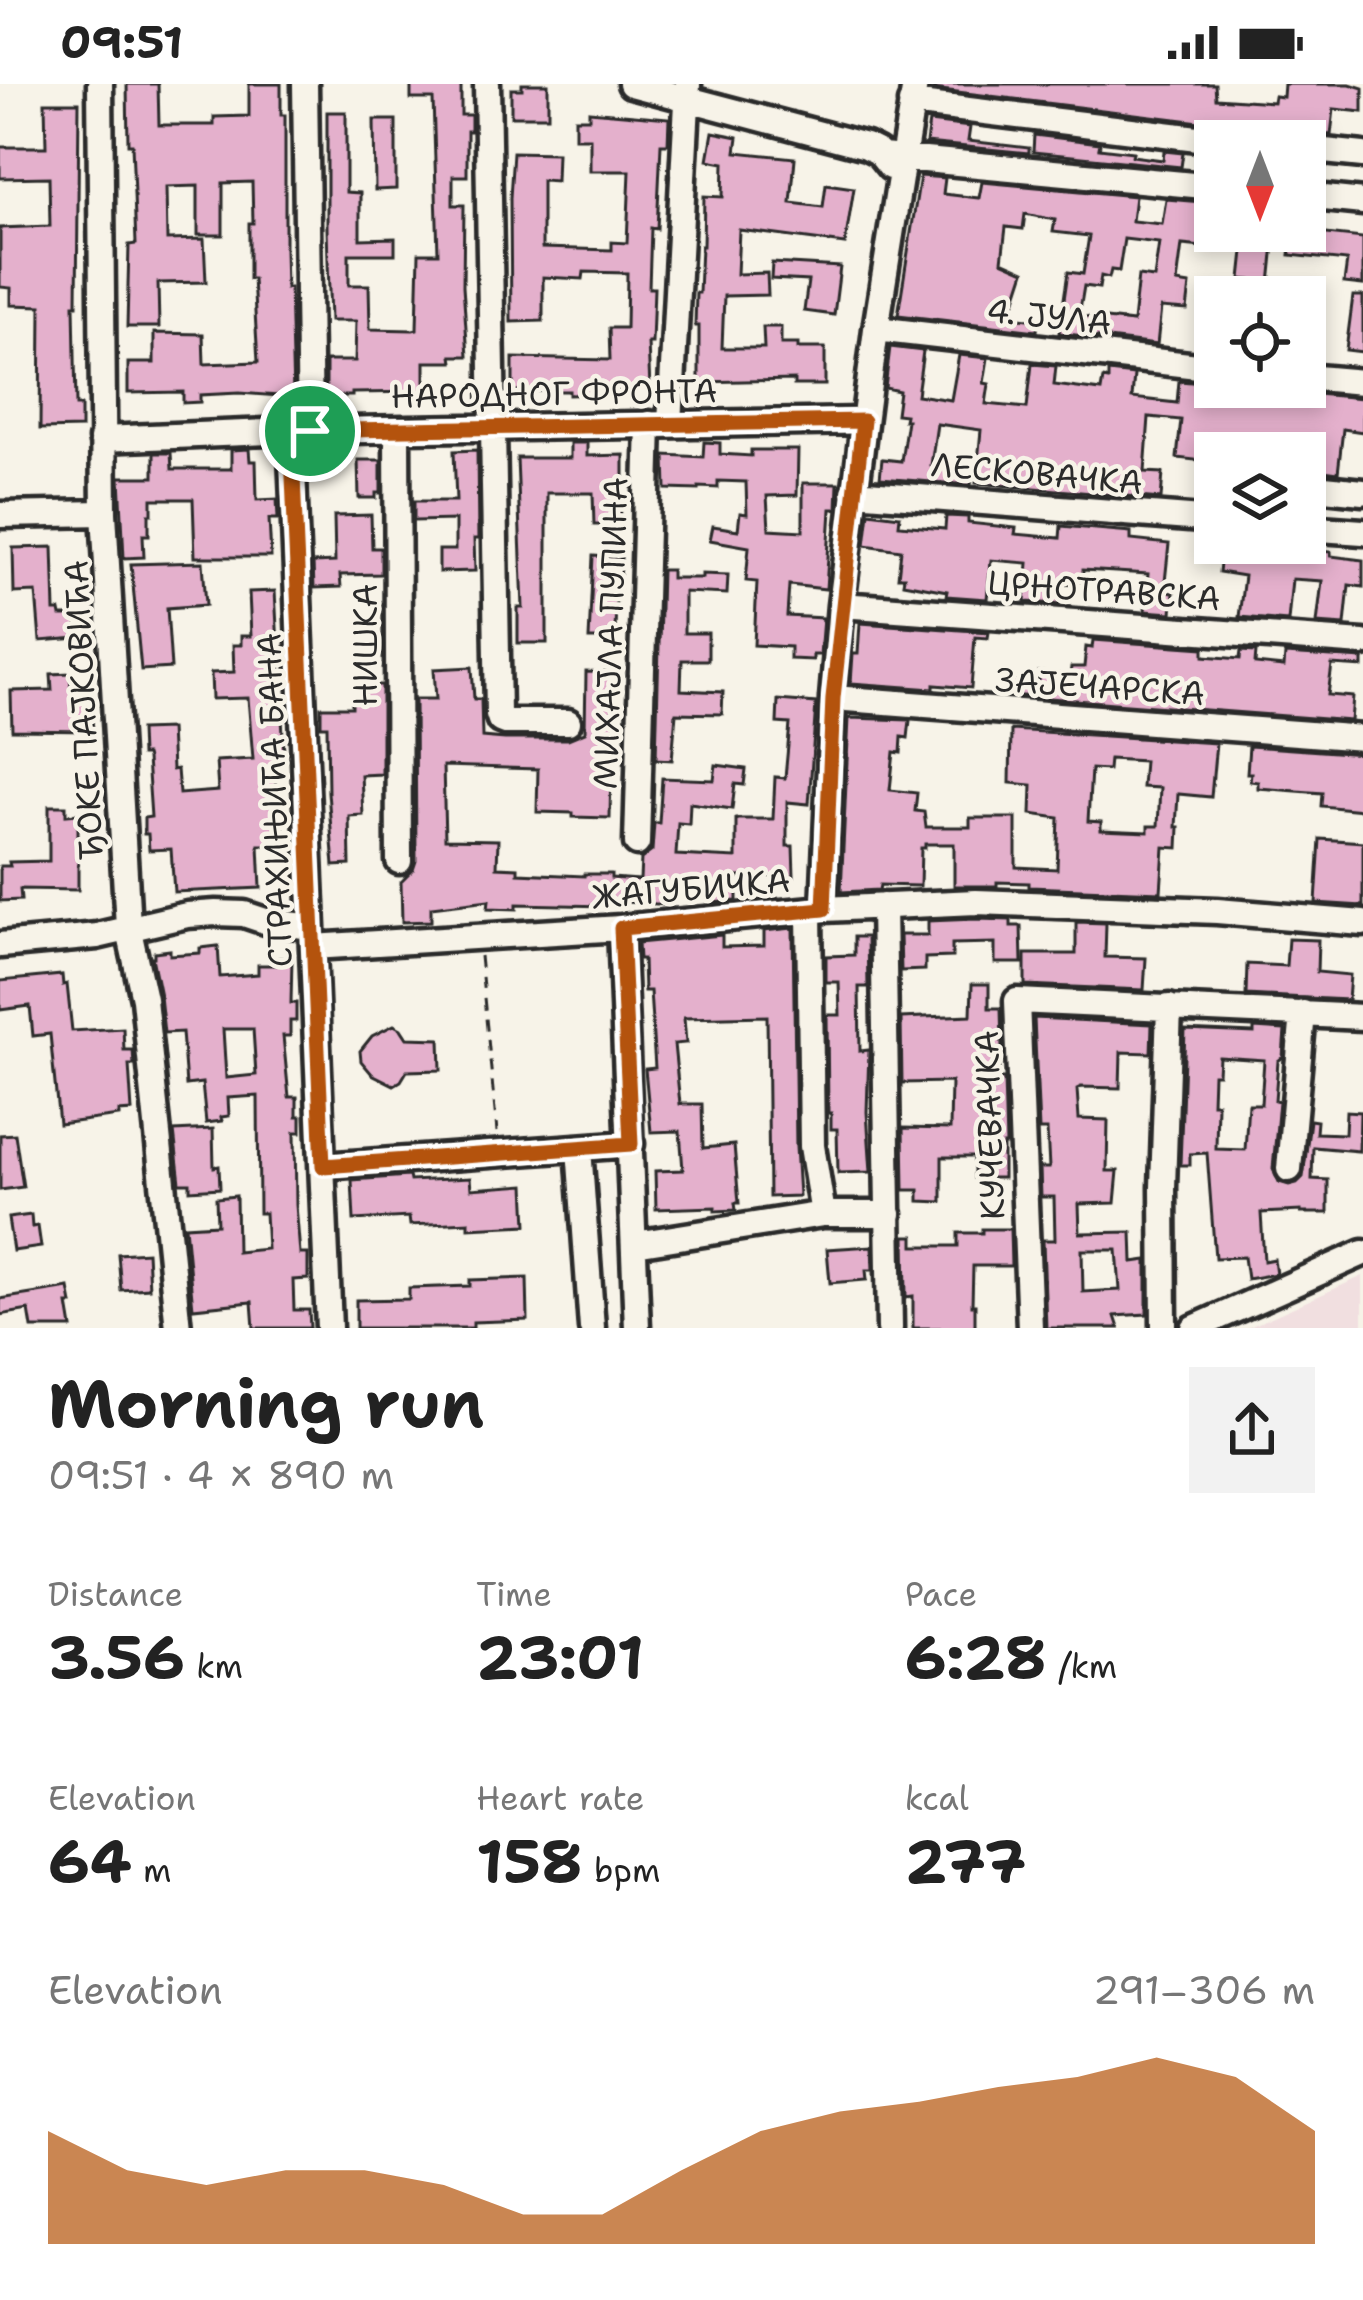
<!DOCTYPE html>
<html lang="en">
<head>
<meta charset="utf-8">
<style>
  :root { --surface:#fff; --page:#f2f2f2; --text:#222; --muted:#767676; --accent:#b45309 }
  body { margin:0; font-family:"Shantell Sans",sans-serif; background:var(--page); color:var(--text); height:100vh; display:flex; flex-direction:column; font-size:45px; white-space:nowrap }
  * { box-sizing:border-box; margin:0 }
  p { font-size:39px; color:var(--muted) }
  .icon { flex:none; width:66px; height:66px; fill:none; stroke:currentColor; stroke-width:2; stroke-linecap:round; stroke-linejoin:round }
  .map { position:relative; height:1244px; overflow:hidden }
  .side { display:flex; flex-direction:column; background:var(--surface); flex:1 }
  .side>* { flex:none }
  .needle { width:78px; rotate:180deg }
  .buttons { position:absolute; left:1194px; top:36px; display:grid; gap:24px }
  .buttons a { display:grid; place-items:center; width:132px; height:132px; border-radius:0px; background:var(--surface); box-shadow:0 6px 18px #0003; font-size:60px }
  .pin { position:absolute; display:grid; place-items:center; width:102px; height:102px; color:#fff; margin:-51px; border:6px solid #fff; border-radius:50%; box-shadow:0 3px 12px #0007 }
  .round { display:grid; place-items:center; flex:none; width:126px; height:126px; border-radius:0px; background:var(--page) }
  .overview { display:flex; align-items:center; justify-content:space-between; height:204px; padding:0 48px }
  h1 { font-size:66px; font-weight:700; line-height:90px }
  .metrics { display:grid; grid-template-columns:repeat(3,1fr); gap:18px; height:204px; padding:12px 48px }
  .metrics div { display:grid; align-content:center }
  .metrics b { font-size:60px; font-weight:700 }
  .metrics small { font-size:33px; font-weight:400 }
  .metrics p { font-size:33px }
  .chart { height:336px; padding:24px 48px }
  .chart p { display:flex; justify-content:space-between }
  .chart svg { width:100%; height:216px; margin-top:12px; fill:var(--accent); opacity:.7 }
  .status { display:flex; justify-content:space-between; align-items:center; height:84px; padding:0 60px; background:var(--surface); direction:ltr }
  .status svg { height:33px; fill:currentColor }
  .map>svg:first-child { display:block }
  .built { fill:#f1dfe0 }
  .building { fill:#e4b0cc; stroke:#2b2b2b; stroke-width:3; fill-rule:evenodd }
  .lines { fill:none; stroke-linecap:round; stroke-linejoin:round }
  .minor-casing { stroke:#2b2b2b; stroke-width:33 }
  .path { stroke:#2b2b2b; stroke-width:3; stroke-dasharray:12 9; stroke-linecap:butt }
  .minor { stroke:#f7f3e8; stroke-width:24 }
  .route-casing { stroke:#fff; stroke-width:24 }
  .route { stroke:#b45309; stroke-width:15 }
  .labels { text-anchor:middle; stroke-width:9; stroke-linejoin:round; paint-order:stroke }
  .street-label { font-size:33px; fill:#2b2b2b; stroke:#f7f3e8 }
</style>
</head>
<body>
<div class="status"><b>09:51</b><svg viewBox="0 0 49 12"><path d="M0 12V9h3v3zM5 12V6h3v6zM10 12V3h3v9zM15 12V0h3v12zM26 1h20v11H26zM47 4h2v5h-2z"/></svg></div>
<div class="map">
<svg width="1363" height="1244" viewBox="0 0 1363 1244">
  <rect width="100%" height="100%" fill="#f7f3e8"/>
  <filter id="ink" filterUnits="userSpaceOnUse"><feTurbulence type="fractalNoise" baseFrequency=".00833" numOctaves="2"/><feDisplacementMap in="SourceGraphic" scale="24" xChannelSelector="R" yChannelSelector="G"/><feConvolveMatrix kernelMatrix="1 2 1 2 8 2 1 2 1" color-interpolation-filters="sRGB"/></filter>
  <g filter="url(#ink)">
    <path class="built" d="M1363,1192V1244H1247Z"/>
    <path class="building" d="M127,0H158L159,41H214V33L249,32V0H281V31H285V166L286,204H290L293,313L239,309L200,311V318L183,319V308L128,309V279H154V249L203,250L204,280L258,278L253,195H249V139H253L252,98L223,99V151H198V102L166,103L167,156L204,155L206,198L158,199L159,243H127L129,161L136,160L132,60H128Z
      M411,0H461V31H471V47H467V92H453V121H464L463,202L468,272H452L453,278H425V308L352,309V312H326V277H355L356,237H330L327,145V28H346V108L360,109V155L395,154V170H349V201H369L370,245L413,246L417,245L419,169H438L433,15H411Z
      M522,0H548V32H511V5H522Z
      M933,0H1215L1216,14L1273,18L1274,12L1283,13L1284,0H1350L1363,4V28L1334,25L1331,51L1306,49L1292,55L1235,48L1224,41L933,5Z
      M45,18H79L77,221H74L76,322H81V344L40,345L41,222L11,221V204L0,203V144L50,142L49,93L0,94V63H46Z
      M589,27L669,34L668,60H661L657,145L651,144L649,204H654L652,259H648L650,304L599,306V310L569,311V307H513V274L610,276L609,244H626L627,189L584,188L583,195L543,193V237L511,238L510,114L513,68L557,69L556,97L542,96V164L612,166V158L627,159L630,87H590V54H575V34H589Z
      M374,36H396V105L375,106Z
      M929,38L970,43L968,57L1029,64V69L926,59Z
      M713,48L738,53L736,68L795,74L791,119L823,123L826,100L854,104L845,160L739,146L737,190L767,189L768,211L724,212L722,264H764L763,243H781V260H798V264H825V301H794V296L699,298V242H695L696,209H699L701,162H703L704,112L723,113L724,79L708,76Z
      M1034,51L1100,59L1099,64L1133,68L1132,72L1163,76L1164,67L1183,69L1181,83L1033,68Z
      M920,92L945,94L943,110L979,114L982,98L1135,112L1132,137L1162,140L1166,115L1214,119L1211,147H1256L1254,158L1274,160L1269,210L1250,208L1251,196L1241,195L1244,167L1182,161L1177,199L1190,201L1187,226L1161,224L1157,261L1059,249L1068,188L1083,190L1089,152L1053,148L1055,136L1025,130L1023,145L1006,143L1002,177L1025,187L1010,233L1038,236L1037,247L898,231ZM1124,155L1159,159L1154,194L1138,192L1133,238L1079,232L1084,202L1099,204L1101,192L1109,194L1111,186L1119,187Z
      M1293,147H1317V149L1363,154V201L1344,199L1347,177L1290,171Z
      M772,179L840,183L834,231L804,227L808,197L771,195Z
      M1353,212H1363V268L1346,266Z
      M890,263L923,267L917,311L951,316L959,271L988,274L984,299L989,300L986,320L1027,324L1032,280L1056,282L1054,301L1101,307L1103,295L1108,296V288L1134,291L1132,314L1177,319L1179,297L1204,299L1203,303H1292L1304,309L1363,314V348L1343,345L1338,389L1324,387L1323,369H1215V377L1204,381V377L1177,374L1181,336L1149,333L1145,388L1163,389L1161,415L976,399L981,346L937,340L931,381L973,386L971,401L880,394L882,375L901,377L907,336H904L905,331L896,330L899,307L885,304Z
      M704,358L720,359V370L751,372V366H798L797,411L767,412L769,445L803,447V399H838L837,425H831L826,505L789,501L787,532L823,534L820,571H813V576L790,575V563L754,561L757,498L746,497L749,463L710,456L713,442L738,446L740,429L747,430L746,398L718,397V404L699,403V406L666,405L665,371L703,373Z
      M570,359H587V372L624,371V398H620L621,441H594L593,409H547V559H518V524H523L517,374H570Z
      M249,365L250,377H256L257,416L277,415L278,435H269L271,473H195L193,415H152V430H149V451H143L144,473L124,474L120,393H154V369H171L172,385H231V366Z
      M477,366L478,455H474L475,487L439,488V466H455V436L414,437V417H456L454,367Z
      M358,376H381V409H376V414H359Z
      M869,428L900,432L899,441L945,445L946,432L968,433V439L1016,444L1015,450L1060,454L1061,442L1131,448V456L1169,460L1165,498L1166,508L1174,509L1172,529L1145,527L1148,490L1083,486L1082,501L1060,500L1059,520L1025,518L1028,479L991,476L987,515L946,512L947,507L903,499L904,493H898L901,466L865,461Z
      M371,431L372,464H381V490L340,491L341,503L314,504L313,479L335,478L334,432Z
      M1222,462L1270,467L1271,462L1331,468V472L1363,476V503L1349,501L1345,541L1317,539L1322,497L1292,495L1288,537L1239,533L1244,492L1219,488Z
      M53,463L55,527H60L61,532H77L78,554L40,557L36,508L14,509L13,464Z
      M593,472L621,474L620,503H616L615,555H589Z
      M203,478L206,521L167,524L171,584L141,586L131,480Z
      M661,486H671V494H702V490L728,491L727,510L684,508V549H708V576H682L681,606L723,608L722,630L676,629L672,676L656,675Z
      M275,507L284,670L275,671L276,723H283V745H279V761H259L261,804L174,808L171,765L149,766L148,750H144V734L151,733L147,675L146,671H141L140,646L170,645L172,686L177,685L179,710L218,707L216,677L253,675L248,614L212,615L211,589L234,588L233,561H241V552H251L249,508Z
      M860,539L989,548L988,554L975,553L971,604L934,601V605L851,599L853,570H858Z
      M1093,556L1204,564V572L1240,575L1241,567L1256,568L1255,580L1284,583L1285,570L1363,575V583L1332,581L1328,611L1353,613L1351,637L998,610L999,594L1039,597V588L1070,591L1071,583H1084L1086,563L1092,564Z
      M472,583L474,615H481L482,653L505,655H568L585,648L586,588L614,589L613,625H616V642L614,680H611L610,734L573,733V729L537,728L538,685L443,682L445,755L498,756L497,783L518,784V789L584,792V790H611V794L640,796L641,775L652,767L654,739H659L662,694L714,696L716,681L746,685L744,701L735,700L732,725L690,719L689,740L678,739L676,771L736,774V735H773L775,693L785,694L790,640L777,639L778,616L816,619L809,720L787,718V762H793L794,792L737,793V817L710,819L709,797L673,795L672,821L608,817L607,822L517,820V825L488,824L489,816L431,823V837L402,838L401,798L413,786L416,777L415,615H436L434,585Z
      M70,589L71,606L90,605L93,647L12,646L11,607L52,606L51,590Z
      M361,601H382V690L361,691L363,731L349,732L350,781L334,782L328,708L327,642H321V623H352V617H361Z
      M849,634L910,636L908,654L902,653L901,669L894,668L890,706L917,709L915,727L924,728L926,743H970V734H1016V783L1057,785L1059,734L1031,730L1032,701L1010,699L1011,646L1216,659L1211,713L1178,710L1176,743H1179L1178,764L1164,763L1161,808L1029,803V799L997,798V802H954V760H925V764H921L920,802L880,801L879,806L841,808ZM1109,675L1144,677L1142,703L1160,704L1158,742H1148V748L1101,746V738L1088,737L1091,685L1108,686Z
      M1249,662L1363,670V726L1321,722L1322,709L1258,704V698L1250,697L1251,689H1247Z
      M49,722H66V731L78,730V806L20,805L21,816L0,817V782H10L9,778L49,777Z
      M1320,755L1363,758V822L1316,819Z
      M976,835L1011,836V842H1021L1022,879H995V859L952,860V873L925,874V886L901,887L900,851H928V837Z
      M1076,838L1106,839L1105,873L1146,874L1144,906L1025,901V870H1076Z
      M793,844L796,1063L799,1112L769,1113L767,932L684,934L686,959L674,960L680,1020H702L703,1064L734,1061L739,1119H735L736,1126L715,1127V1123L656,1125L655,1087L683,1086L680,1047L651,1048L645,985L655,984L650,907H644L643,875H639L638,859L722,851V863L764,862V847Z
      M854,853H867L868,903H859L860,967L869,966L867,1028L871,1088L838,1089L837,1045H831V1029H828L827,931H840L839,898H826V872L854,871Z
      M1288,855L1318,856L1317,888L1350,891L1348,916L1246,911L1247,880L1286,882Z
      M218,862L220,893L258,890V881H276V874H292L291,919H296V937H290V952H283L289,1013H297V1032H301V1048H295L296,1121L300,1170H308V1195L293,1196L294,1226H309L310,1244H254L252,1218L193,1224L185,1142L217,1140L216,1114L236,1112L237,1168L267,1165L265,1129H259L258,1012L228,1014L229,1032L221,1033L222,1037L206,1039L202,999L186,1001L182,948L164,949L160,912L152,873H154V868L170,866V871L200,869V864ZM223,945H253L256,991L226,994Z
      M62,891L63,901L67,900L72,947L123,944L124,966H133L134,981H129L132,1027L119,1028V1032L59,1040L50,950L33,952L30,922L0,926V897Z
      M972,900H989V924H1001L1002,965H999V995H1004L1006,1061H1003V1094H974V1073H942V1118L919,1117V1106H904L903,1044L950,1045L951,998L902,999L901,934L971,931Z
      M1034,934L1152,940L1151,969L1121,968L1120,1004L1081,1003L1077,1005L1079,1035L1108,1036L1107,1087H1118L1115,1119L1079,1120L1080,1149L1132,1148L1133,1178L1147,1176V1230L1115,1232L1119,1244H1046L1043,1156H1055L1054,1113H1041L1040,1084H1049L1047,1046H1039ZM1082,1166H1117L1120,1206L1083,1208Z
      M394,941L401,945L407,954L440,955L441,986L407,987L401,997L394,1001L372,990L361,977L360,967L372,952Z
      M1254,944L1285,946L1283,973L1278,977L1275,1016L1279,1017L1273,1085L1279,1098L1289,1101L1297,1099L1303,1093L1310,1036L1317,1037L1316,1049L1345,1050L1346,1027L1360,1028L1359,1067L1313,1063L1312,1095L1328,1096V1129H1301V1127L1261,1129L1264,1177L1274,1175L1276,1190L1247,1195L1244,1173L1215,1174L1207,1069L1190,1070V1081H1180L1185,946L1254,949ZM1219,973L1264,976L1261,1020H1248L1245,1066L1216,1065L1217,1019H1212L1213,990H1218Z
      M213,1045L214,1083L219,1082L220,1104L190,1106V1099H180L174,1047Z
      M15,1050L23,1103L0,1106V1051Z
      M409,1092L410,1097L470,1094L471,1105L525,1101L527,1141L469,1144V1138L410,1141L409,1133L354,1136L352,1096Z
      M31,1131L32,1143L38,1142L41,1163L13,1167L8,1134Z
      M982,1145H1010L1011,1182H973L972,1221H975V1244H913V1212L906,1213L905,1152H914V1162H958V1149H982Z
      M872,1162L873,1186H866L867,1196L830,1199L827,1165Z
      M147,1168L149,1204L121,1206L118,1170Z
      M527,1194L528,1236L473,1238V1244H356V1216L409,1215V1204L470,1202V1196Z
      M69,1204L72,1220H68L72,1244H32L29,1226L0,1231V1215Z"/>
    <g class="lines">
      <g class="minor-casing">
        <path id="minor" d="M100,0L104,429L128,842L144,915L178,1244
          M305,0L310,347
          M487,0L498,630L500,636L505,638H568
          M631,0L866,62L878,68L890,83
          M911,19L1222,57
          M1305,65L1363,71
          M882,72L1215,103
          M1305,112L1363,118
          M876,245L1215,284
          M1305,293L1363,298
          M670,340L688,0
          M397,346L399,777
          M291,347L329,1244
          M102,355L291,347L863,337
          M1214,394H1215
          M1305,402L1363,408
          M854,408L1215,436
          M0,431L104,429
          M1305,444L1363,448
          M841,521L1363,559
          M833,614L1363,654
          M637,759L649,340
          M883,822L890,1244
          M824,825L833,614L841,521L876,245L915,0
          M809,827L812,1062L823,1130
          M621,844L637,1244
          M0,861L97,852L187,831L216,829L244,830L265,837L312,843
          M313,863L621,844L824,825L976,818L1217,827L1363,839
          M579,1064L592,1244
          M323,1082L631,1060
          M1289,1085L1303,929
          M635,1160L823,1130H889
          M1030,1244L1017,917L1363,933
          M1164,1244L1163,1103L1169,923
          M1194,1244L1363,1169"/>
      </g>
      <path class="path" d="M480,872L497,1048"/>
      <use href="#minor" class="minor"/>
    </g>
  </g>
  <g class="lines" filter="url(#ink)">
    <g class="route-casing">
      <path id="route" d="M863,337L833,614L824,825L621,844L631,1060L323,1082L291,347Z"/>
    </g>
    <use href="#route" class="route"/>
  </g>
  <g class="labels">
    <g class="street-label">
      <text transform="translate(1049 232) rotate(6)" y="12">4. ЈУЛА</text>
      <text transform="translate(554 309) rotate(-1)" y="12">НАРОДНОГ ФРОНТА</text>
      <text transform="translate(1037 389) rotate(5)" y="12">ЛЕСКОВАЧКА</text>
      <text transform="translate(1104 506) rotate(4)" y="12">ЦРНОТРАВСКА</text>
      <text transform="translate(610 549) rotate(-88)" y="12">МИХАЈЛА ПУПИНА</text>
      <text transform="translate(365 561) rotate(-90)" y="12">НИШКА</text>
      <text transform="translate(1100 602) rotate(4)" y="12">ЗАЈЕЧАРСКА</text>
      <text transform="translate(83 626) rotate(-93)" y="12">ЂОКЕ ПАЈКОВИЋА</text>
      <text transform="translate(274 716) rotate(-92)" y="12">СТРАХИЊИЋА БАНА</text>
      <text transform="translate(691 804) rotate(-5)" y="12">ЖАГУБИЧКА</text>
      <text transform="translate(989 1041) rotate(-92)" y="12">КУЧЕВАЧКА</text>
    </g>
  </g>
</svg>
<div class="buttons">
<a><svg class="needle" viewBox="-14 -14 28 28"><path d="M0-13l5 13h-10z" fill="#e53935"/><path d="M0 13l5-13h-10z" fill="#767676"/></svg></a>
<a><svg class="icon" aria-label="locate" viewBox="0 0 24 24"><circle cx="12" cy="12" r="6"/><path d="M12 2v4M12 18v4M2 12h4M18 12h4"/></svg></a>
<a><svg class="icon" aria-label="layers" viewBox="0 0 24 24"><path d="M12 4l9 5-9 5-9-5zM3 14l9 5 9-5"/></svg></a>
</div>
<div class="pin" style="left:310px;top:347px;background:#1e9e55"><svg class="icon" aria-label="arrive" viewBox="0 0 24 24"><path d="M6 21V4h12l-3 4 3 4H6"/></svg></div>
</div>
<section class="side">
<div class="overview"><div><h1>Morning run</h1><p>09:51 · 4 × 890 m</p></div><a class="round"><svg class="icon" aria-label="share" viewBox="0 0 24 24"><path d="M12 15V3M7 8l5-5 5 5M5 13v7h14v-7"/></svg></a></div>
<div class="metrics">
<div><p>Distance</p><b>3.56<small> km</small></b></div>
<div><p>Time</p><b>23:01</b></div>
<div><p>Pace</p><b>6:28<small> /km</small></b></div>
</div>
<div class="metrics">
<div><p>Elevation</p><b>64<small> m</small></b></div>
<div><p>Heart rate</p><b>158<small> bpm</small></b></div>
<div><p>kcal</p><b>277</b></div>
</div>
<div class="chart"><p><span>Elevation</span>291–306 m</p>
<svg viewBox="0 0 160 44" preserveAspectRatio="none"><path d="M0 44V21L10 29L20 32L30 29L40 29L50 32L60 38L70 38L80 29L90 21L100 17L110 15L120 12L130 10L140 6L150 10L160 21V44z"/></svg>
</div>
</section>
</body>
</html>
